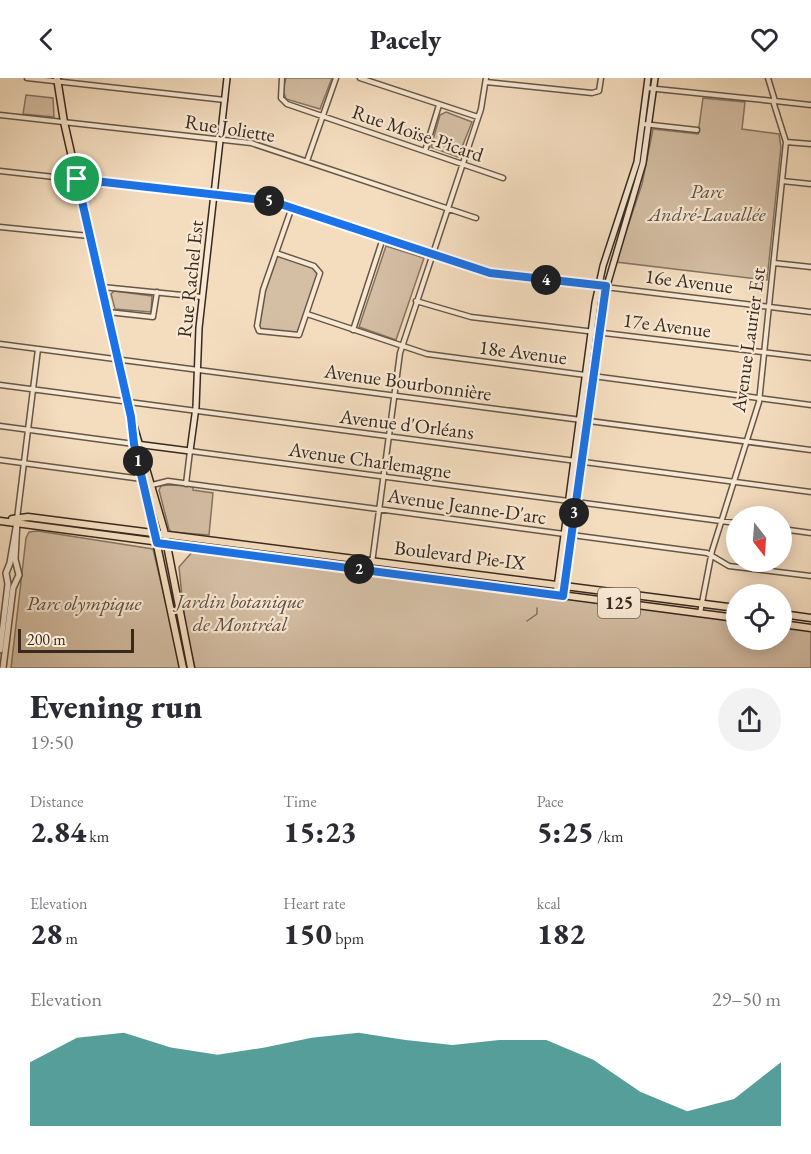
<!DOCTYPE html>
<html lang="en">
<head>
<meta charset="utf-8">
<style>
  :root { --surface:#fff; --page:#f2f2f3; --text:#2b2b33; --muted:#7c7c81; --accent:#0f766e }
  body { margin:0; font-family:"EB Garamond",serif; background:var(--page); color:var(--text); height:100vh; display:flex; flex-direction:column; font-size:22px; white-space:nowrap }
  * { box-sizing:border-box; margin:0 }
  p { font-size:20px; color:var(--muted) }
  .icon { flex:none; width:33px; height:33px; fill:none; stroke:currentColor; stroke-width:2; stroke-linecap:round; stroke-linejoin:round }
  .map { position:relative; height:590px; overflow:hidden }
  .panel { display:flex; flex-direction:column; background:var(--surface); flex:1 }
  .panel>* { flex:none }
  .needle { width:39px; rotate:163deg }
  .controls { position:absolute; left:726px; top:428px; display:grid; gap:12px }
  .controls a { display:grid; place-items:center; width:66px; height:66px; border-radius:50%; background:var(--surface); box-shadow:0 3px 15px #0003; font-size:30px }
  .scale { position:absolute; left:18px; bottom:15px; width:116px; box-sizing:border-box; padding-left:6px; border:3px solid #38291e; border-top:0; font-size:16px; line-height:21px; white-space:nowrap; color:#38291e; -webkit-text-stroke:4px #f8e9d5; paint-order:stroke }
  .pin { position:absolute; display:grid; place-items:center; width:51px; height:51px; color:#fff; margin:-26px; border:3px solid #fff; border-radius:50%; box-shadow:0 2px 6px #0007 }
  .km { position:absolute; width:30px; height:30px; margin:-15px; border-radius:50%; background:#222; color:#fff; font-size:16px; line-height:30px; text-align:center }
  .round { display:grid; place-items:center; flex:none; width:63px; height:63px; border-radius:32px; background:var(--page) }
  .overview { display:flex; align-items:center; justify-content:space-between; height:102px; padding:0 30px }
  h1 { font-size:33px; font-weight:800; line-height:45px }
  .stats { display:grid; grid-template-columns:repeat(3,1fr); gap:9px; height:102px; padding:6px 30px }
  .stats div { display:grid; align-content:center }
  .stats b { font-size:30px; font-weight:800 }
  .stats small { font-size:16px; font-weight:400 }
  .stats p { font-size:16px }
  .chart { height:168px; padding:12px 30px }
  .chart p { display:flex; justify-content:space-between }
  .chart svg { width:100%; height:108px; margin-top:6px; fill:var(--accent); opacity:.7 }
  header { display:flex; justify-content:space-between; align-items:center; height:78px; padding:0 30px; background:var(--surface); font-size:27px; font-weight:800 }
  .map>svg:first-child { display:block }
  .green { fill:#d4bea4; stroke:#867461; stroke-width:1.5 }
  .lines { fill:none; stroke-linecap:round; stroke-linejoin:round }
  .stream { stroke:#82705e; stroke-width:1.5 }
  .minor-casing { stroke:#675646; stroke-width:7 }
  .tertiary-casing { stroke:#675646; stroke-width:8 }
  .secondary-casing { stroke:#38291e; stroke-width:8 }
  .primary-casing { stroke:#38291e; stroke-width:9 }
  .minor { stroke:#f8e9d5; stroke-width:4 }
  .tertiary { stroke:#f8e9d5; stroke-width:5 }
  .secondary { stroke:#f8e9d5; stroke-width:5 }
  .primary { stroke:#f4ddbf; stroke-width:6 }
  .route-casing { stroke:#fff; stroke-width:12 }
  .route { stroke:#1a73e8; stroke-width:8 }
  .labels { text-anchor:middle; stroke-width:4.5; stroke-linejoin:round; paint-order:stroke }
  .shield { fill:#f8e9d5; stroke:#726355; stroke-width:1.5 }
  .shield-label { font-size:18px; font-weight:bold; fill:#38291e }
  .street-label { font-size:20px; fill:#38291e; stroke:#f8e9d5 }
  .park-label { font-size:20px; font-style:italic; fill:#5f4e40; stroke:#f8e9d5 }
</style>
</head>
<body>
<header><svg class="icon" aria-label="back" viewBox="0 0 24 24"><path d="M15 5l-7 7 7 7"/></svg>Pacely<svg class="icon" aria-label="heart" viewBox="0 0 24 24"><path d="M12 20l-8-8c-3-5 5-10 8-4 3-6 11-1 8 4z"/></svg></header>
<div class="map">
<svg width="811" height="590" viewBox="0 0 811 590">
  <rect width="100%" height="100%" fill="#f4ddbf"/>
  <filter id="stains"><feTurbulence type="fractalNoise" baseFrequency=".00333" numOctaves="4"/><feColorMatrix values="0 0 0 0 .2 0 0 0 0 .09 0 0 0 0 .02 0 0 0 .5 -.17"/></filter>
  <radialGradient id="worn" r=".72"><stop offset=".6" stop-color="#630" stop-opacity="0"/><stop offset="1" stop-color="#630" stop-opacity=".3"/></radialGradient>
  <path class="green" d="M286,0H332L320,31L286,21L283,12Z
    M26,17L53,20L54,39L23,36Z
    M703,20L745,24L742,51L779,56L781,69L767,202L616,184L642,106L653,51L698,56Z
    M446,34L472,44L458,79L431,69L440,37Z
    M386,168L424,180L396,262L359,249Z
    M276,175L314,188L320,195L299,257L259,253L260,224Z
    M114,213L152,218L151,234L115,231L111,216Z
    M167,407L193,408V412L213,415L209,457L171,454L169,451L159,412L161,408Z
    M38,453L153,471L181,590H11L26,460L29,454Z
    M193,473L736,543V561H782V549L811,553V590H195L185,548L179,489Z"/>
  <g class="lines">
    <path class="stream" d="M527,543L537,536V530"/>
    <g class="minor-casing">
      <path id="minor" d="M27,0L225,22
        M282,0L281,20L287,26L503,100
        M360,0L478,39
        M768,0L775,23L811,27
        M486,4L592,15L599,13L601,0
        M647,10L773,23L786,64L759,324L712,473L700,535
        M0,37L251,65L476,140
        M643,46L697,52
        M786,64L811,66
        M425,73L439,27
        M307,83L336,0
        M0,93L271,123L490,195L811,234
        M782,103L811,106
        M0,149L89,158
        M276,175L314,188L320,195L299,257L259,253L257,248L263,212L292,129
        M774,185L811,189
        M102,209L202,219
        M416,223L471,239L811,280
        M108,234L153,239L157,214
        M307,236L427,276L811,327
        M353,252L383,160
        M0,266L811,372
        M0,307L811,414
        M0,348L134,366
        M0,382L142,401
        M186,406L190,373L736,445
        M152,407L168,403L707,475L729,488L811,498
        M17,441L38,271
        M782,451L811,455
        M372,485L400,275L481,31L486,0"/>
    </g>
    <g class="tertiary-casing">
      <path id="tertiary" d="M0,572L8,506L6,495L10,485L17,444
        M3,590L13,510L19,497L15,481L17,442"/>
    </g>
    <g class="secondary-casing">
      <path id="secondary" d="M136,366L190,373L196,329L199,250L227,0
        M556,517L595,225L603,188L637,84L648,0
        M563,518L603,221L643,85L655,0"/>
    </g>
    <g class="primary-casing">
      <path id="primary" d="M57,0L64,44L131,339L164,452L191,590
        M132,349L183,590
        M12,441L28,439L736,530
        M0,443L736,540
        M782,536L811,540
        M782,546L811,550"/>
    </g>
    <use href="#minor" class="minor"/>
    <use href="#tertiary" class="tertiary"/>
    <use href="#secondary" class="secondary"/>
    <use href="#primary" class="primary"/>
  </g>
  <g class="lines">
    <g class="route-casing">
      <path id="route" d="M77,101L271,123L490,195L606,208L563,518L157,465L134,366L131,339Z"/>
    </g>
    <use href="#route" class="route"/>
  </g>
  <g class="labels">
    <rect class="shield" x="598" y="510" width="42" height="30" rx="4.5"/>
    <g class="shield-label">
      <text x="619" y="531">125</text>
    </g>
    <g class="street-label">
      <text transform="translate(230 50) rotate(9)" y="7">Rue Joliette</text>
      <text transform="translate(418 55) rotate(19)" y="7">Rue Moïse-Picard</text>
      <text transform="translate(190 201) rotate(-84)" y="7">Rue Rachel Est</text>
      <text transform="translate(689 203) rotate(7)" y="7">16e Avenue</text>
      <text transform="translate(667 247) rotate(7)" y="7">17e Avenue</text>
      <text transform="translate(748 262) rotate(-82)" y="7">Avenue Laurier Est</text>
      <text transform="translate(523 274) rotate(7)" y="7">18e Avenue</text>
      <text transform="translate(408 304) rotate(8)" y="7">Avenue Bourbonnière</text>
      <text transform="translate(407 346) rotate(7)" y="7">Avenue d'Orléans</text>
      <text transform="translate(370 382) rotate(8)" y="7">Avenue Charlemagne</text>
      <text transform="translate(467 428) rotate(8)" y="7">Avenue Jeanne-D'arc</text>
      <text transform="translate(460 477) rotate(7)" y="7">Boulevard Pie-IX</text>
    </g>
    <g class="park-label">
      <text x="707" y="120">Parc<tspan x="707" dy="23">André-Lavallée</tspan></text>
      <text x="240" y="530">Jardin botanique<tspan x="240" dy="23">de Montréal</tspan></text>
      <text x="84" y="532">Parc olympique</text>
    </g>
  </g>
  <rect width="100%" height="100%" filter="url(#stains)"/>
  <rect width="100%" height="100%" fill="url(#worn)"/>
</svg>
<div class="controls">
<a><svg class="needle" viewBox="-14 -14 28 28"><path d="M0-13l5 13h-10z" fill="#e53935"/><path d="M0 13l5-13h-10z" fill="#7c7c81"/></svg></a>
<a><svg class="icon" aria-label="locate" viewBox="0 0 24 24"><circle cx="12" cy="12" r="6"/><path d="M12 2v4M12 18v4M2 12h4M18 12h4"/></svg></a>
</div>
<div class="scale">200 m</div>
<div class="pin" style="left:77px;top:101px;background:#1e9e55"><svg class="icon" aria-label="arrive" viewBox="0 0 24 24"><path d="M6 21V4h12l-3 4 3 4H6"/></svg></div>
<b class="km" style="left:138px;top:383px">1</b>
<b class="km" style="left:359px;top:491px">2</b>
<b class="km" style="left:574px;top:435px">3</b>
<b class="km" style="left:546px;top:202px">4</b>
<b class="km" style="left:269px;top:123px">5</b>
</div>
<section class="panel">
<div class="overview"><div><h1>Evening run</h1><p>19:50</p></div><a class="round"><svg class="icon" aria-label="share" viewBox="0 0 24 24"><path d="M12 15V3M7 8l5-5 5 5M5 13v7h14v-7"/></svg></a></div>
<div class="stats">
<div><p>Distance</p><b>2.84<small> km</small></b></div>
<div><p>Time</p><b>15:23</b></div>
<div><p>Pace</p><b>5:25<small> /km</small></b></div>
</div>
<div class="stats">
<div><p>Elevation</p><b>28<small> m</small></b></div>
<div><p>Heart rate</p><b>150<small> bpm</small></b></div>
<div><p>kcal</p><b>182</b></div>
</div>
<div class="chart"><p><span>Elevation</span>29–50 m</p>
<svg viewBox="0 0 160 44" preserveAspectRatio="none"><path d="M0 44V18L10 8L20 6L30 12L40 15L50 12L60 8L70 6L80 9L90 11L100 9L110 9L120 17L130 30L140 38L150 33L160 18V44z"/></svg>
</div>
</section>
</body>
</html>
